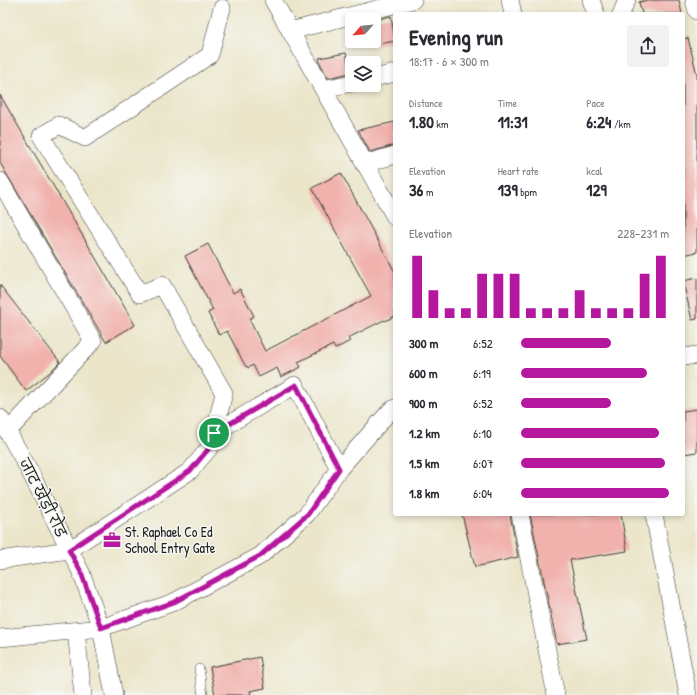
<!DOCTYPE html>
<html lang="en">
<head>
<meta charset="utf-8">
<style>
  :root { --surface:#fff; --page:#f2f2f3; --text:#2b2b33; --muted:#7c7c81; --accent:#b5179e }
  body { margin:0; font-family:"Patrick Hand","Playpen Sans Deva",sans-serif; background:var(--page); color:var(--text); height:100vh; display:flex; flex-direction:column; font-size:15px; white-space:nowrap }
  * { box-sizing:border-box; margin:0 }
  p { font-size:13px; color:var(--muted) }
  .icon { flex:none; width:22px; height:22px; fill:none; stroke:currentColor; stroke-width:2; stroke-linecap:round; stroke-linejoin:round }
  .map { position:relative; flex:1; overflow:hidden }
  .sheet { position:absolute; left:393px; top:12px; width:292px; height:504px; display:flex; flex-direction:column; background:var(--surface); border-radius:4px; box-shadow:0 2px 6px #0003 }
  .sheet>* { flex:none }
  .needle { width:26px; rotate:243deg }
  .tools { position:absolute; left:345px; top:12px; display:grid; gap:8px }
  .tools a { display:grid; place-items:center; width:36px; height:36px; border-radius:4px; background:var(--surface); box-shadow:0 2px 6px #0003; font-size:20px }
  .pin { position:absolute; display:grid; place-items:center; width:34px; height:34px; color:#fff; margin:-17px; border:2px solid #fff; border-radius:50%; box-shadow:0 1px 4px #0007 }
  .round { display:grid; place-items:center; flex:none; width:42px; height:42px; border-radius:4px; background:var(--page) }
  .summary { display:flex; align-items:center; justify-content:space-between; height:68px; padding:0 16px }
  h1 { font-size:22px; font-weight:800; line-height:30px }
  .stats { display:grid; grid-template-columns:repeat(3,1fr); gap:6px; height:68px; padding:4px 16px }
  .stats div { display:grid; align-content:center }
  .stats b { font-size:17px; font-weight:800 }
  .stats small { font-size:11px; font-weight:400 }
  .stats p { font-size:11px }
  .chart { height:112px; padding:8px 16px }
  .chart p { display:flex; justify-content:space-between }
  .chart svg { width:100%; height:72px; margin-top:4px; stroke:var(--accent); stroke-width:6 }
  ul { padding:0 16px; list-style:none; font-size:13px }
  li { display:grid; grid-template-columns:64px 48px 1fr; align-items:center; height:30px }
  li i { height:10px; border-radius:5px; background:var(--accent) }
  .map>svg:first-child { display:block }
  .building { fill:#f1b1ac }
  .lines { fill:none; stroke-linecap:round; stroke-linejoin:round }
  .service-casing { stroke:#3b3a36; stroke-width:10 }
  .minor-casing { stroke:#3b3a36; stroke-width:18 }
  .service { stroke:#fff; stroke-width:9 }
  .minor { stroke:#fff; stroke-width:17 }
  .route-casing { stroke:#fff; stroke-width:8 }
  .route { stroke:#b5179e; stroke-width:5 }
  .labels { text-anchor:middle; stroke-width:3; stroke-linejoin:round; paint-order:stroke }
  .street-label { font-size:14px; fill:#1c1c1c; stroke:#f6f6f2 }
  .poi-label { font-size:14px; fill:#1c1c1c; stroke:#f6f6f2; text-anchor:start }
</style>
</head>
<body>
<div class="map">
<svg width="697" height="695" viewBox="0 0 697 695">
  <rect width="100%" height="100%" fill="#f6f6f2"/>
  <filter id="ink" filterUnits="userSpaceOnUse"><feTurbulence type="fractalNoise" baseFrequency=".025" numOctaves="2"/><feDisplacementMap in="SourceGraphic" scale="8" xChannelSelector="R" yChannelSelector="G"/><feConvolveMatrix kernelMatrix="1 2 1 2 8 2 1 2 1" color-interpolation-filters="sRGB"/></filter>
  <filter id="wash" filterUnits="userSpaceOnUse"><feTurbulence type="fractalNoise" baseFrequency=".012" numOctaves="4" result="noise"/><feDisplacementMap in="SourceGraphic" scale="16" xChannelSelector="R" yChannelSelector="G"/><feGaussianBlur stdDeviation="0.9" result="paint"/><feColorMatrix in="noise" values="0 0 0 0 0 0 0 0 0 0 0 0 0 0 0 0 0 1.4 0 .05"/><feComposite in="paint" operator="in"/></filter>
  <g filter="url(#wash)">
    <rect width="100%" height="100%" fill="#ebe6ca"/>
    <g id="blocks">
      <path class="building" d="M648,0H679L682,14H642L639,2Z
        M391,16L395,41L368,46L367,41H374V20Z
        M688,38L697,75V252L683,255V39Z
        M346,53L350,73L328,78L320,63L319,58Z
        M0,95L135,325L106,342L0,163Z
        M395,122V145L370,152L358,130Z
        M341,173L395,272V316L385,321L384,320L348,338L350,341L335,349L333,345L298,362L301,367L281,377L277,368L259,377L253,365L248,368L247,366L246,367L227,331L219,335L208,313L213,310L185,256L208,244L233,293L240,289L254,316L249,319L265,351L371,296L312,188Z
        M697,278V319L692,320L683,281Z
        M0,285L60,362L49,373L26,391L0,356Z
        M697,409V452L683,454V411Z
        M462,514H510L518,557L475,567Z
        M530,514H621L627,551L570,560L587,639L557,644Z
        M260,657L265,688L250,691L251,695H215L210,667Z"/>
    </g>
  </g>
  <g filter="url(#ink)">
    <use href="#blocks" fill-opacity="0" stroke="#3b3a36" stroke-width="1"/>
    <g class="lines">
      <g class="service-casing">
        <path id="service" d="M199,669L203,695"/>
      </g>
      <g class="minor-casing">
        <path id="minor" d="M273,0L395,217
          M510,0L513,14
          M591,0L596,14
          M694,0L697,11
          M621,14L627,0
          M290,31L413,0
          M374,78L395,73
          M323,89L352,83
          M364,164L395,155
          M0,181L93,341L8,431
          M683,357L697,355
          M0,418L27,466L81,572L101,628L114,695
          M214,433L295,385L339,469
          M520,514L556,695
          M654,514L688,695
          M0,560L69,550L190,471L211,446L224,393L162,285L140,294L41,136L59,125L85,138L210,55L222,8
          M76,631L83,695
          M0,638L101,628L174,602L260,556L307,514L339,469L390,411L395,408"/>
      </g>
      <use href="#service" class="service"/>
      <use href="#minor" class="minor"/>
    </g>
  </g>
  <g class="lines" filter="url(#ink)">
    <g class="route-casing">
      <path id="route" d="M296,385L339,469L308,514L260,556L174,602L101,628L81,572L69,550L190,471L211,446L214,433Z"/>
    </g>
    <use href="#route" class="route"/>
  </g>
  <defs>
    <g id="office-bare" transform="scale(1.38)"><path d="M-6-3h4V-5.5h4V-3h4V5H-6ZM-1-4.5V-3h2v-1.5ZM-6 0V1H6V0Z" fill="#b5179e" stroke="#f6f6f2" stroke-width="2.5" paint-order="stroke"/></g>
  </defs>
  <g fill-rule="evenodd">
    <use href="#office-bare" x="112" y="540"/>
  </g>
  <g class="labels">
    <g class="street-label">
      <text transform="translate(43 498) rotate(63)" y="5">जाट खेड़ी रोड</text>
    </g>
    <g class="poi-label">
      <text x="125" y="537">St. Raphael Co Ed<tspan x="125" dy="16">School Entry Gate</tspan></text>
    </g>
  </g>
</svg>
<div class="tools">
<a><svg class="needle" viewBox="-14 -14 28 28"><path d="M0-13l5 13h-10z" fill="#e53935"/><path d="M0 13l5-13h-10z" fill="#7c7c81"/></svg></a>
<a><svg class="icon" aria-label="layers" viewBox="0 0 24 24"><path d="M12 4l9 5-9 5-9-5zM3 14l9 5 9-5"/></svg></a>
</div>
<div class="pin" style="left:214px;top:433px;background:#1e9e55"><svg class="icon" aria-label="arrive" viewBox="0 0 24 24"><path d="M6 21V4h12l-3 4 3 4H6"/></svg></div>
<section class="sheet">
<div class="summary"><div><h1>Evening run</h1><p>18:17 · 6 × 300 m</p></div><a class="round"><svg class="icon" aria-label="share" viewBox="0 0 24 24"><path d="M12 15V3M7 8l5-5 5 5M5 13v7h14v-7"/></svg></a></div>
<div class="stats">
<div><p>Distance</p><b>1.80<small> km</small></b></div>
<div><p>Time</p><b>11:31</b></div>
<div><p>Pace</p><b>6:24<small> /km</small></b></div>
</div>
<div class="stats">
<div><p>Elevation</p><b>36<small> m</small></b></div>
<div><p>Heart rate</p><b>139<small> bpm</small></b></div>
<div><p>kcal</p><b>129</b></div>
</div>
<div class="chart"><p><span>Elevation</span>228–231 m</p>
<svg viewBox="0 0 160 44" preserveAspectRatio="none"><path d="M5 44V6M15 44V27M25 44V38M35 44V38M45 44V17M55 44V17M65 44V17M75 44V38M85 44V38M95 44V38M105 44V27M115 44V38M125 44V38M135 44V38M145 44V17M155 44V6"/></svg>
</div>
<ul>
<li><b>300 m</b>6:52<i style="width:61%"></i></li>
<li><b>600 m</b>6:19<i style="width:85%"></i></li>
<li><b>900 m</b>6:52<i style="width:61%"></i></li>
<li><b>1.2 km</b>6:10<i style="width:93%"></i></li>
<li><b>1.5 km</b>6:07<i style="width:97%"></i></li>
<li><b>1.8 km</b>6:04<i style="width:100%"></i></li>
</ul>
</section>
</div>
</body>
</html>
